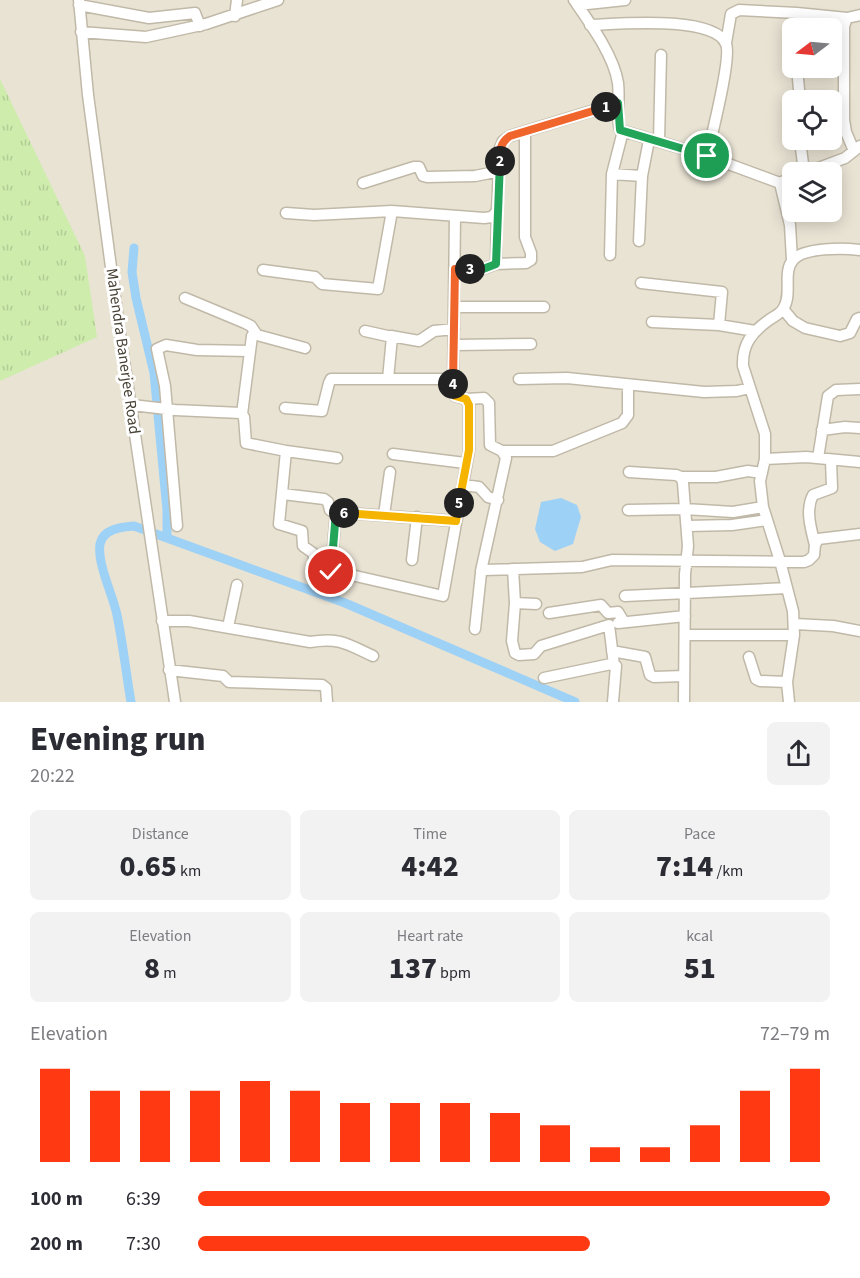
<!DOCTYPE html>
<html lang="en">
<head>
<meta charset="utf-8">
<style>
  :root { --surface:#fff; --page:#f2f2f3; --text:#2b2b33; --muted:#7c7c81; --accent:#ff3a13 }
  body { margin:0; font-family:"Source Sans 3",sans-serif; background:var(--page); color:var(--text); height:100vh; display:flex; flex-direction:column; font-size:22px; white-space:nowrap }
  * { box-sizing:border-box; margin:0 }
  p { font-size:20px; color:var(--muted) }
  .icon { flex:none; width:33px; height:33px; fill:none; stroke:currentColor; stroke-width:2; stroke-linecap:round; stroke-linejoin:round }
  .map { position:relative; height:702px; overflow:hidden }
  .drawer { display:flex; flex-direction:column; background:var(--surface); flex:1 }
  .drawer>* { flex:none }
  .needle { width:39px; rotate:254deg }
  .buttons { position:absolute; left:782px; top:18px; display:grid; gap:12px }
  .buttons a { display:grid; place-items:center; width:60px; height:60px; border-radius:9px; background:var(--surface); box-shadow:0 3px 15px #0003; font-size:30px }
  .pin { position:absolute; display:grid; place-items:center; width:51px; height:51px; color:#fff; margin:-26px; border:3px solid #fff; border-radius:50%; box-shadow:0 2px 6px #0007 }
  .km { position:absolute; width:30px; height:30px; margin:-15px; border-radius:50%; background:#222; color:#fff; font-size:16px; line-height:30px; text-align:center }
  .round { display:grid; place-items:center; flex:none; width:63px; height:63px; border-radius:9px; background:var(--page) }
  .head { display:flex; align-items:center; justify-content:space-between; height:102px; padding:0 30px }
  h1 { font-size:33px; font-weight:800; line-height:45px }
  .metrics { display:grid; grid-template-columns:repeat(3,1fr); gap:9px; height:102px; padding:6px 30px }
  .metrics div { display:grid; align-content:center; border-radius:9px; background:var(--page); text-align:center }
  .metrics b { font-size:30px; font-weight:800 }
  .metrics small { font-size:16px; font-weight:400 }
  .metrics p { font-size:16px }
  .chart { height:168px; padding:12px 30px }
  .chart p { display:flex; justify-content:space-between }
  .chart svg { width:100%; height:108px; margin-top:6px; stroke:var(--accent); stroke-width:6 }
  ul { padding:0 30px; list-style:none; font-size:20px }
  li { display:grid; grid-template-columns:96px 72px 1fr; align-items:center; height:45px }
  li i { height:15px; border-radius:8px; background:var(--accent) }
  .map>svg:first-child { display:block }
  .residential { fill:#e9e3d4; fill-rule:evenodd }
  .grass { fill:url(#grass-tufts) }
  .water { fill:#9ed1f6 }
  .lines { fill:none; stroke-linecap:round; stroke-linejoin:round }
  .canal { stroke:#9ed1f6; stroke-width:9 }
  .minor-casing { stroke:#c1b9a8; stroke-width:13 }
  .minor { stroke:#fff; stroke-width:10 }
  .split-1-casing { stroke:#fff; stroke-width:12 }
  .split-2-casing { stroke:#fff; stroke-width:12 }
  .split-3-casing { stroke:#fff; stroke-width:12 }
  .split-4-casing { stroke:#fff; stroke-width:12 }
  .split-5-casing { stroke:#fff; stroke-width:12 }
  .split-6-casing { stroke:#fff; stroke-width:12 }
  .split-7-casing { stroke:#fff; stroke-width:12 }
  .split-1 { stroke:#22a559; stroke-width:8 }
  .split-2 { stroke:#f0652b; stroke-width:8 }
  .split-3 { stroke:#22a559; stroke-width:8 }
  .split-4 { stroke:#f0652b; stroke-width:8 }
  .split-5 { stroke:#f5b400; stroke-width:8 }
  .split-6 { stroke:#f5b400; stroke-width:8 }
  .split-7 { stroke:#22a559; stroke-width:8 }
  .labels { text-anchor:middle; stroke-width:6; stroke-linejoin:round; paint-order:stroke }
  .street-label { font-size:16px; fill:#484135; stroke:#fff }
</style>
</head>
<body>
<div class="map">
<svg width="860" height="702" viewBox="0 0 860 702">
  <defs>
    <pattern id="grass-tufts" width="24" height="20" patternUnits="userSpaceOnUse" patternTransform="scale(1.5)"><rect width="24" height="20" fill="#ceecac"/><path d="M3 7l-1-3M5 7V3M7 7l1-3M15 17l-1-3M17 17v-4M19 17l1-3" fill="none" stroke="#b2cc95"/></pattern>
  </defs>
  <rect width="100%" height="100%" fill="#f5f0e6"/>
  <path class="residential" d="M0,0H860V702H0ZM792,28H831V68H792ZM792,100H831V140H792ZM792,172H831V212H792Z"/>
  <path class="grass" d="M0,79L85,256L97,337L0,381Z"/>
  <path class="water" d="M561,498L577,505L581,517L573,544L555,551L540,542L535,529L541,502Z"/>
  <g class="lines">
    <path class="canal" d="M134,248L132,272L136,298L154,373L167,510V537
      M131,702C126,673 123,644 117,615C113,595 97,564 100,544C103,529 121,527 134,526L345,603L575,702"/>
    <g class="minor-casing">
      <path id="minor" d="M79,0L88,95L119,327L175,702
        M574,0C590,23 614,56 618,83C620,99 616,114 620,130L707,156L780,183L792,177
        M79,5L149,18L195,13L200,26
        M578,5L625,0
        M235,16L237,0
        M590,25C617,24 714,15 726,44C732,57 711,138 707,156
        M794,28V21L797,13
        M81,32L146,37L206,24L278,0
        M726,43L731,14L739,10L797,13L847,18
        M797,68L800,100
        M800,140L804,172
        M659,141L661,55
        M854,151L846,132L844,120V26L847,18L860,15
        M808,172L845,158L860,146
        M612,174L642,176
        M363,183L414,167H419L423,176L427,177L475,176L500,171
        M780,183L790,225L792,260
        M286,213L314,215L392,211L484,218L492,217L497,211L500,148L503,141L510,136L618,103
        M639,241L642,176L649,140
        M610,255L612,174L623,131
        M496,264L526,263L531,260V253L525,237V132
        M455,269H483L496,264L497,211
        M263,270L315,277L322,284L378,289L392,211
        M641,283L722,292L719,325L755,331
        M185,298L245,323L251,326L257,335
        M454,307H544
        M783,309L793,321L805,328L840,336L850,333L857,319L860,318
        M652,322L719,325
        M365,331L392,337L388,379
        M391,336L419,341L434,331L454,329
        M454,345L531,344
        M519,379L567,378L704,392L737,391L750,388
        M466,399L484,398L489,403L490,445L502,451L506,458L481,571
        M132,405L175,410L241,413L244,417L246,443L286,451L279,524L302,531L303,546L313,553L316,567L443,596L469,450V405L466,399L455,396L453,390L455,216
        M285,408L322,411L329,383L331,379H454
        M242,414L252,336L257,335L305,348
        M822,430L845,427L860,428
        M286,451L337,458
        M502,451H553L622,423L628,415V385
        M393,454L465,463
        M818,458L828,396L836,390L860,389
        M765,459L806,457L860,462
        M629,472L676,475L681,477L683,483L688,546L685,574L684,702
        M681,477H716L748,471L762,473
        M463,485L479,487L488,497L498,500
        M283,494L324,499L328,502L330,510L333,512L456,521
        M628,510L685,509L733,512L763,507
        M384,515L390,472
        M177,526L165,386L157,349L166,345L197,350L249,351
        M687,526L732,525L767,520
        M815,545C811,529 805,510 813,495L832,488L831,460
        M412,560L417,517
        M513,569L515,603L512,641L515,653L519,655L534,654L541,646L609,625L614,665
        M331,571L336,512
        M625,596L787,588
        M515,603L536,604
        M549,613L601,605L608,613L618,612L624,622
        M162,621H189L310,642C339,637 347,644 373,656
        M618,623L685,616
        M795,624L833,626L860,631
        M228,627L237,585
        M475,629L481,573L484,570L582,567L612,560L804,562L809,560L814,555L815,545L818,539L860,534
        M685,635H794
        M612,651L645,657L650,675L654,677L684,676
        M749,657L756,679L760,681L787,682
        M169,670L223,676L229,682L322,685L326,688L327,702
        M544,678L611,664L616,666L613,702
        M789,702L787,682L794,635L793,611L780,561L763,507L760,481L765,459V434L743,366C742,344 752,332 769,320C773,317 780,314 783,309C793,295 782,272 793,260C804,247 844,248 860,250"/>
    </g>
    <use href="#minor" class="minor"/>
  </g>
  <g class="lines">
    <g class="split-1-casing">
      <path id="split-1" d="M606,107L618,103L620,130L707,156"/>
    </g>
    <g class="split-2-casing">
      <path id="split-2" d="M500,161C500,149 500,143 510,136L606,107"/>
    </g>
    <g class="split-3-casing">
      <path id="split-3" d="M470,269H483L496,264L500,161"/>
    </g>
    <g class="split-4-casing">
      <path id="split-4" d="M453,384L455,269H470"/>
    </g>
    <g class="split-5-casing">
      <path id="split-5" d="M453,384L455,396L466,399L469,405V450L459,503"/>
    </g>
    <g class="split-6-casing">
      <path id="split-6" d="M344,513L456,521L459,503"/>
    </g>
    <g class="split-7-casing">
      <path id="split-7" d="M331,572L336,512L344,513"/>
    </g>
    <use href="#split-1" class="split-1"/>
    <use href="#split-2" class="split-2"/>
    <use href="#split-3" class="split-3"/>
    <use href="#split-4" class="split-4"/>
    <use href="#split-5" class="split-5"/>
    <use href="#split-6" class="split-6"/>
    <use href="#split-7" class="split-7"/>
  </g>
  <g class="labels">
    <g class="street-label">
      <text transform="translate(124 351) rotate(82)" y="6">Mahendra Banerjee Road</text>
    </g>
  </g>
</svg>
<div class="buttons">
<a><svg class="needle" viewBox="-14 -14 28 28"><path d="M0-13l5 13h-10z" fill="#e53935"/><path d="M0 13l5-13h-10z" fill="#7c7c81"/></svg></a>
<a><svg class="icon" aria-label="locate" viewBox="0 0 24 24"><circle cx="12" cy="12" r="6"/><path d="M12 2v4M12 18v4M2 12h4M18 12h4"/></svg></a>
<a><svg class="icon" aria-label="layers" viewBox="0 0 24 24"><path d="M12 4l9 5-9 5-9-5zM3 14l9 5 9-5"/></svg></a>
</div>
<div class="pin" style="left:707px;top:156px;background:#1e9e55"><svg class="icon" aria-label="arrive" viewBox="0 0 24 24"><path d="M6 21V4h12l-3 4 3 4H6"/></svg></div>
<div class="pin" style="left:331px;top:572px;background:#d93025"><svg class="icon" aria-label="check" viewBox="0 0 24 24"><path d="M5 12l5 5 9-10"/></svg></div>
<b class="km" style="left:606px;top:107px">1</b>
<b class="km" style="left:500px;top:161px">2</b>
<b class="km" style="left:470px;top:269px">3</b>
<b class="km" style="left:453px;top:384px">4</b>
<b class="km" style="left:459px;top:503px">5</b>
<b class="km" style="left:344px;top:513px">6</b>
</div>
<section class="drawer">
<div class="head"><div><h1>Evening run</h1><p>20:22</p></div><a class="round"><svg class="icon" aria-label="share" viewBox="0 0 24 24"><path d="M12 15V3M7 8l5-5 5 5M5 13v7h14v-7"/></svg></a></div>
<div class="metrics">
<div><p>Distance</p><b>0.65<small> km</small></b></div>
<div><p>Time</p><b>4:42</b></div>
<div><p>Pace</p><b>7:14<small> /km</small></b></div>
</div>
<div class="metrics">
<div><p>Elevation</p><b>8<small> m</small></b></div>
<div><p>Heart rate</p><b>137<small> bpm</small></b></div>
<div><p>kcal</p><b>51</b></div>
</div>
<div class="chart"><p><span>Elevation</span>72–79 m</p>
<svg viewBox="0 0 160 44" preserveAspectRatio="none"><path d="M5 44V6M15 44V15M25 44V15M35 44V15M45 44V11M55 44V15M65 44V20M75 44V20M85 44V20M95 44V24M105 44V29M115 44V38M125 44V38M135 44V29M145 44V15M155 44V6"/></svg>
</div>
<ul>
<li><b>100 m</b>6:39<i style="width:100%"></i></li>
<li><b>200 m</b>7:30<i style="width:62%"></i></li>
</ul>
</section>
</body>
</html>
